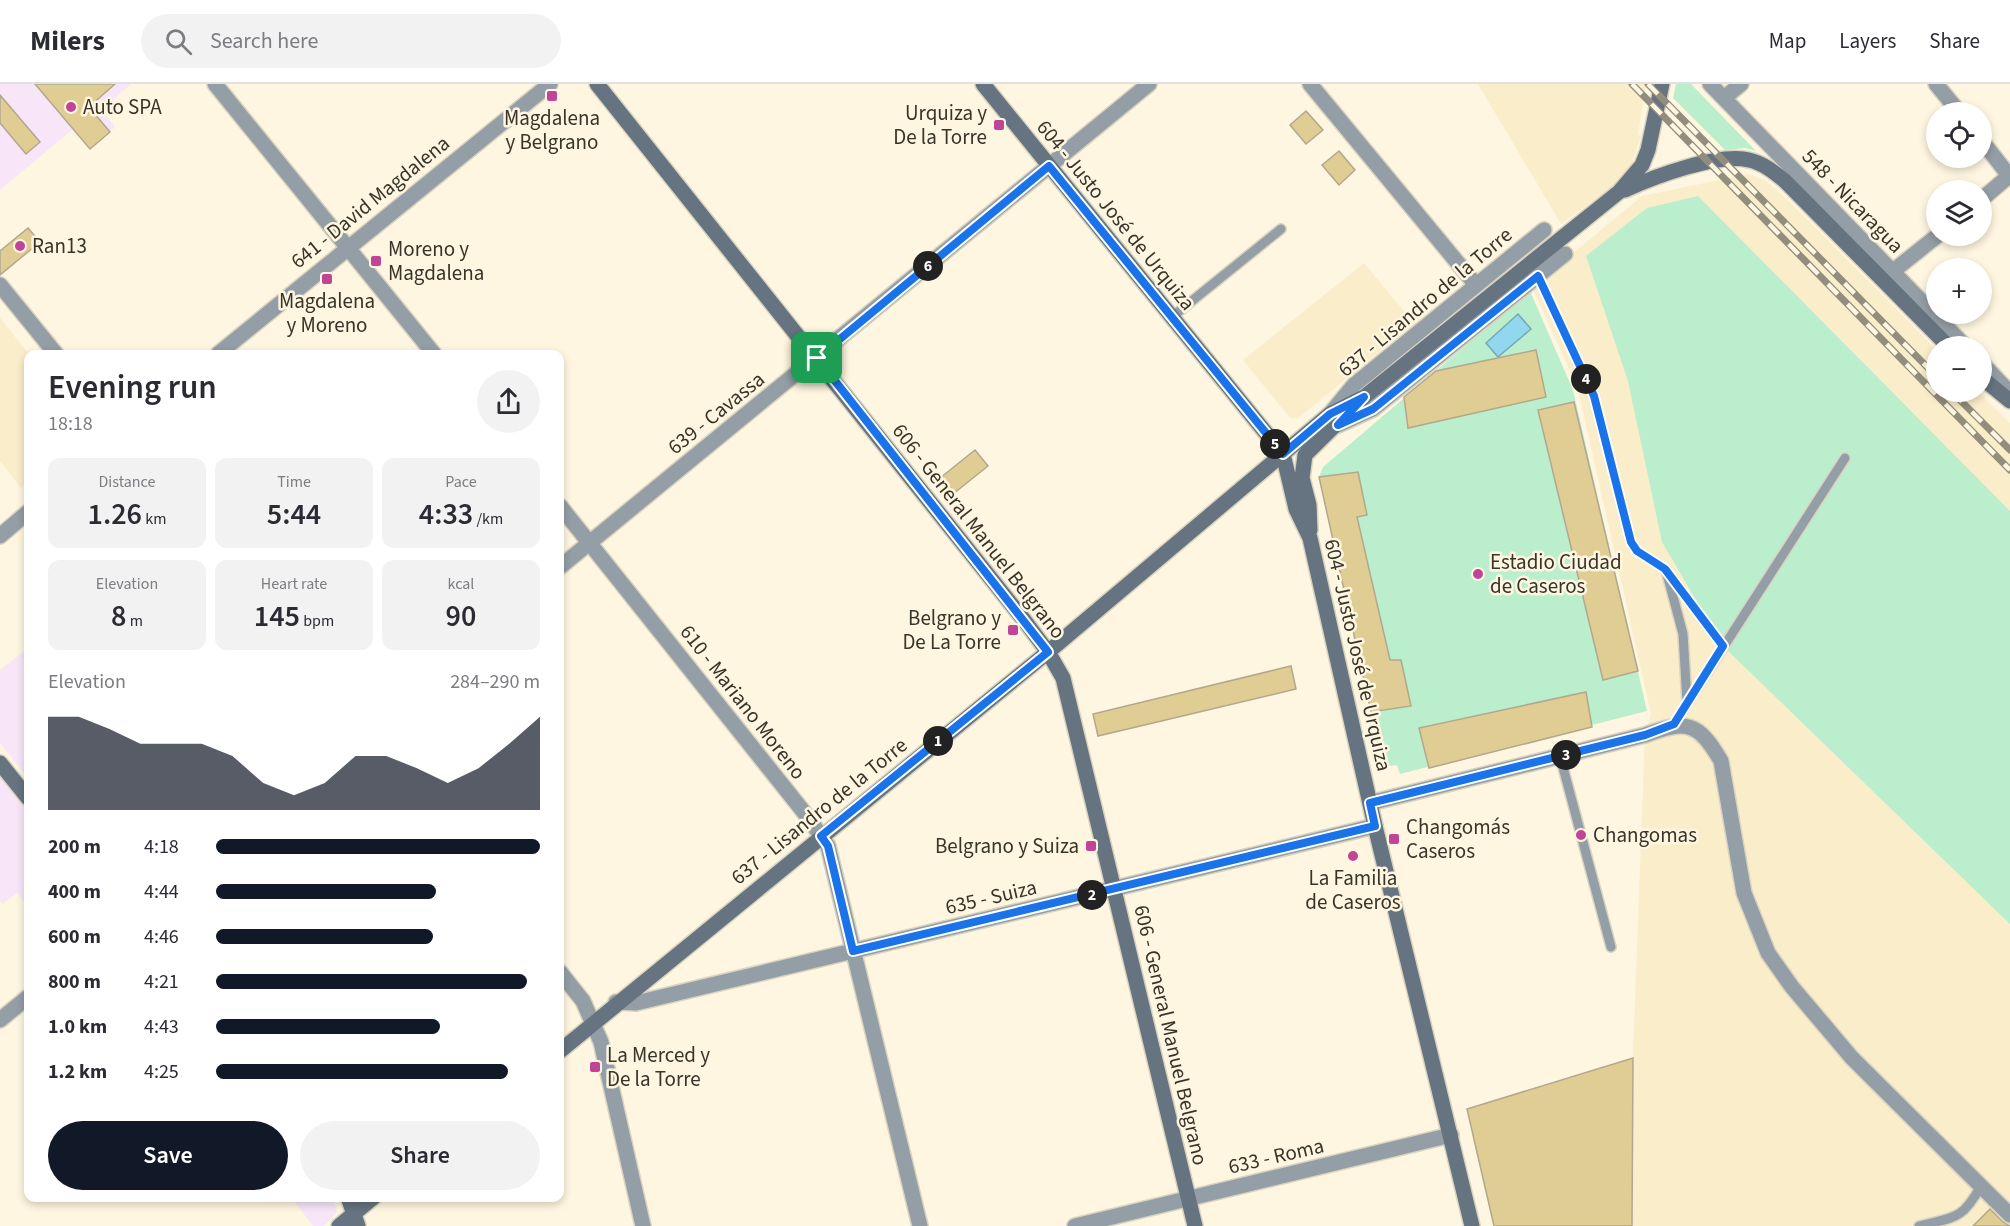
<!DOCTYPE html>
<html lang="en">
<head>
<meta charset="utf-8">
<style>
  :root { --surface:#fff; --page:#f2f2f3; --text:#2b2b33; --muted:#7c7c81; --line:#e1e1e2; --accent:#111827 }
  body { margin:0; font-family:"Source Sans 3",sans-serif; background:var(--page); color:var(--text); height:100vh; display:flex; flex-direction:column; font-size:22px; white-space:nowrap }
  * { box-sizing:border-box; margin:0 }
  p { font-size:20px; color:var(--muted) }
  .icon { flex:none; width:33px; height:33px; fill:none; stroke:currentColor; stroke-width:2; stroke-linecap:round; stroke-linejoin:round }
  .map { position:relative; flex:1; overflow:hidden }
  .panel { position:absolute; left:24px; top:266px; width:540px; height:852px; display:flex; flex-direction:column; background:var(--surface); border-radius:12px; box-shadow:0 3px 9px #0003 }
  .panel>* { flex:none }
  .controls { position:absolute; left:1926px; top:18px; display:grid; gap:12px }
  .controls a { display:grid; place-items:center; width:66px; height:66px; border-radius:50%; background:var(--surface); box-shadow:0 3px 9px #0003; font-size:30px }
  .pin { position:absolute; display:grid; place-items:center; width:51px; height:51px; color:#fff; margin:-26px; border-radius:12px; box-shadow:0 3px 9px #0006 }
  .km { position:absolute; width:30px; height:30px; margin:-15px; border-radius:50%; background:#222; color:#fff; font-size:16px; line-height:30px; text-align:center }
  .round { display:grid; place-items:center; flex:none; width:63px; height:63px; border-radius:32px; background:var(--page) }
  .headline { display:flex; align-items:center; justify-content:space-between; height:102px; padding:0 24px }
  h1 { font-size:33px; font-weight:600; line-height:45px }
  .metrics { display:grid; grid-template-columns:repeat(3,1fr); gap:9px; height:102px; padding:6px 24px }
  .metrics div { display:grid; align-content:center; border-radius:12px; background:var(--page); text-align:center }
  .metrics b { font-size:30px; font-weight:600 }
  .metrics small { font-size:16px; font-weight:400 }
  .metrics p { font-size:16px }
  .chart { height:168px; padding:12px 24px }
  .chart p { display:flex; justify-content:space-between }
  .chart svg { width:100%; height:108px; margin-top:6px; fill:var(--accent); opacity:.7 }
  .button { display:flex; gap:12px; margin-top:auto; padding:12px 24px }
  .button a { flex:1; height:69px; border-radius:36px; background:var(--accent); color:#fff; font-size:24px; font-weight:600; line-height:69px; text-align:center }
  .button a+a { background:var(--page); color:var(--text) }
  ul { padding:0 24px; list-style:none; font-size:20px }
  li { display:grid; grid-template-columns:96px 72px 1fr; align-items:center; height:45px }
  li i { height:15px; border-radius:8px; background:var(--accent) }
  header { display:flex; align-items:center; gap:36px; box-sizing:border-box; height:84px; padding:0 30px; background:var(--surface); border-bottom:2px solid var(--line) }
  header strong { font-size:28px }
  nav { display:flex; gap:33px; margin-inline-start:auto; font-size:21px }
  .search { width:420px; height:54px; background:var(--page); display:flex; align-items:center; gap:15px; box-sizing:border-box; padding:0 21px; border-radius:33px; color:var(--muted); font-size:22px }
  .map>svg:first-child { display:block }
  .commercial { fill:#f8e6f8 }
  .built { fill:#faedca }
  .green { fill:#baeecc }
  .water { fill:#91d8ef; stroke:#76a7b4; stroke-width:1.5 }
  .building { fill:#e0cd93; stroke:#b1a88e; stroke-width:1.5 }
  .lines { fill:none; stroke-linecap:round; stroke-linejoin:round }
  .lane-casing { stroke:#dad3bf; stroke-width:12 }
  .street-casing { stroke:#dad3bf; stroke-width:18 }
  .secondary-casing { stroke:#dad3bf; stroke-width:18 }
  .lane { stroke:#949ea6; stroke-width:9 }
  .street { stroke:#949ea6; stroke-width:15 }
  .secondary { stroke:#657480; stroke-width:15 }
  .rail-casing { stroke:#938d7d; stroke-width:7 }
  .rail { stroke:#fef6e0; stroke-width:4.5; stroke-dasharray:14; stroke-linecap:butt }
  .route-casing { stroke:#fff; stroke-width:12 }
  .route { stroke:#1a73e8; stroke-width:8 }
  .poi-dot { fill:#c14597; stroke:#fef6e0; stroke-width:2 }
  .labels { text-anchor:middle; stroke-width:5; stroke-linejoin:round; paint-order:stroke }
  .poi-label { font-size:21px; fill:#383429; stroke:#fef6e0; text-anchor:start }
  .street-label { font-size:21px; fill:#383429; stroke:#fef6e0 }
</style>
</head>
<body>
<header>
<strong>Milers</strong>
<div class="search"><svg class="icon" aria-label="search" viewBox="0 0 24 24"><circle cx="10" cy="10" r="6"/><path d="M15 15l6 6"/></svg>Search here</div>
<nav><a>Map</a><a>Layers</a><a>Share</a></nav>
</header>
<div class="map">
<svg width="2010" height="1142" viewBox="0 0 2010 1142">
  <rect width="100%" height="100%" fill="#fef6e0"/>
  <path class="commercial" d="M0,0H131L102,26L115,43L90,65L73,45L0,106Z
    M28,564V694L0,659V586Z
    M0,692L28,727V822L17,809L2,820L0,817Z
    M291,1113H332L337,1128L324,1142H313Z"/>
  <path class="built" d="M1478,0H1646L1638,50L1641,52L1630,84L1617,99L1561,140Z
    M1748,90L1765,96L1792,120L1936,265V308H1978L2010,339V1142H1632L1633,970L1645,651L1651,630L1578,305L1532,203L1642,112Z
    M1364,179L1414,239L1297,335L1290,334L1243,276Z
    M0,234L29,270L28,397L21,404L0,377Z"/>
  <path class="green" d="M1676,0H1691L1756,67L1745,64L1725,66L1673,14Z
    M1698,112L2010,427V840L1723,562L1662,458L1628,297L1586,172L1647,124Z
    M1530,207L1573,306L1647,627L1400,690L1397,681L1384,683L1319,393L1323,383Z"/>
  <path class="water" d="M1518,230L1531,245L1498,273L1486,259Z"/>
  <path class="building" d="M35,0H115L89,23L110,48L90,65Z
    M0,11L40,58L26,70L0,39Z
    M1306,27L1323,46L1306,60L1290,41Z
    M1339,67L1355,86L1339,101L1322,81Z
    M28,144L40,158L0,191V167Z
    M1536,266L1546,313L1408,344L1404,313L1436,287Z
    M1574,318L1638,587L1603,596L1538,326Z
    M975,366L988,382L948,414L935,398Z
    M1358,388L1367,431L1357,433L1390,576H1401L1411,622L1371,628L1319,393Z
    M1291,582L1296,605L1098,652L1093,630Z
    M1586,608L1592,643L1429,684L1419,644Z
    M1633,974L1632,1142H1494L1467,1025Z
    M1990,1125L2003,1138L2010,1142H1973Z"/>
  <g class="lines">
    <g class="lane-casing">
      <path id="lane" d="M1538,192L1594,312L1631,458L1637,467L1665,485L1723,562
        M1172,233L1281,145
        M1667,490L1683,550L1687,618
        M1674,640L1845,374
        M1560,672L1611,863
        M1919,1142C1955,1133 1962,1136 1981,1102"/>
    </g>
    <g class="street-casing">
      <path id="street" d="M215,0L434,270
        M1310,0L1476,201
        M1710,0L1965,262
        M1936,0L1959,28
        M1724,14L1741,0
        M1982,57L2010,93
        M1982,115L2010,91
        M1892,188L1937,152
        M0,201L56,270
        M218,270L550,0
        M1982,279L2010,309
        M1330,330L1354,301L1544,146
        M1338,341L1373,325L1565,170
        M560,422L807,732L828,762L920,1142
        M0,452L28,428
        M560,483L1149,0
        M1370,719L1645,651C1686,636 1698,637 1721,677L1744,809L1768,869L1792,903L1852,974L2010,1131
        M560,888L583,917L601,958L643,1142
        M616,918L636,919L1375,742
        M0,936L28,913
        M1075,1142L1451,1051"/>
    </g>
    <g class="secondary-casing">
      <path id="secondary" d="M597,0L1024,536L1048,568L1063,594L1195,1142
        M983,0L1283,370L1296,425L1310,454L1375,742L1472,1142
        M1625,106C1653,93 1720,68 1749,76C1763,79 1774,88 1785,97L1948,262
        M1982,294L2010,317
        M1310,446L1309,421L1302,394L1305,371L1364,313L1619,108L1642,81L1648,66L1662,0
        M0,679L28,714
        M560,967L1048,568L1330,330L1364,313
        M348,1113L358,1142
        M339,1142L374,1113"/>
    </g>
    <use href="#lane" class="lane"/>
    <use href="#street" class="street"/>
    <use href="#secondary" class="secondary"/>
    <g class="rail-casing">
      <path id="rail" d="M1632,0L2010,386
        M1648,0L1936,292
        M1952,308L2010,366"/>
    </g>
    <use href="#rail" class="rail"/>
  </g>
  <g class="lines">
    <g class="route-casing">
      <path id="route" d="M1049,82L1283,370L1330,330L1364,313L1338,341L1373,325L1538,192L1594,312L1631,458L1637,467L1665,485L1723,562L1674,640L1645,651L1370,719L1375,742L853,867L828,762L821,752L1048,568L817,274Z"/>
    </g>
    <use href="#route" class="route"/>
  </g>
  <g class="poi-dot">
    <rect x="546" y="6" width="12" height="12" rx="3"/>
    <circle cx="71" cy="23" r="6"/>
    <rect x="993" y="35" width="12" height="12" rx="3"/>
    <circle cx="20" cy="162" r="6"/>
    <rect x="370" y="171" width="12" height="12" rx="3"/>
    <rect x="321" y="189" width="12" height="12" rx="3"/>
    <circle cx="1478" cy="490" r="6"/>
    <rect x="1007" y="540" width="12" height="12" rx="3"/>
    <circle cx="1581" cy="751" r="6"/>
    <rect x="1388" y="749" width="12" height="12" rx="3"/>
    <rect x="1085" y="756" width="12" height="12" rx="3"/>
    <circle cx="1353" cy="772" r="6"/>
    <rect x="589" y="977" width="12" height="12" rx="3"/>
  </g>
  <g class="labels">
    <g class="poi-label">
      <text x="83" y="30">Auto SPA</text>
      <text x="987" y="36" text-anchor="end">Urquiza y<tspan x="987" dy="24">De la Torre</tspan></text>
      <text x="552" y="41" text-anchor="middle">Magdalena<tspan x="552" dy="24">y Belgrano</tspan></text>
      <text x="32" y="169">Ran13</text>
      <text x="388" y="172">Moreno y<tspan x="388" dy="24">Magdalena</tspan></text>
      <text x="327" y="224" text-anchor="middle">Magdalena<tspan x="327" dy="24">y Moreno</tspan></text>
      <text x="1490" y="485">Estadio Ciudad<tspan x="1490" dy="24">de Caseros</tspan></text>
      <text x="1001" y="541" text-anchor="end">Belgrano y<tspan x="1001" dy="24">De La Torre</tspan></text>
      <text x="1406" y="750">Changomás<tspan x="1406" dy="24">Caseros</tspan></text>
      <text x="1593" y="758">Changomas</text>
      <text x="1079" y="769" text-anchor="end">Belgrano y Suiza</text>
      <text x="1353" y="801" text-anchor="middle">La Familia<tspan x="1353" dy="24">de Caseros</tspan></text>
      <text x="607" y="978">La Merced y<tspan x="607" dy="24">De la Torre</tspan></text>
    </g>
    <g class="street-label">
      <text transform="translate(1853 117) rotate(46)" y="7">548 - Nicaragua</text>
      <text transform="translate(370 118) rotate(-39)" y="7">641 - David Magdalena</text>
      <text transform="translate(1116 131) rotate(51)" y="7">604 - Justo José de Urquiza</text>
      <text transform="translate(1425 218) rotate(-40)" y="7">637 - Lisandro de la Torre</text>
      <text transform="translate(716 329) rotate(-39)" y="7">639 - Cavassa</text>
      <text transform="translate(979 447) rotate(52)" y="7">606 - General Manuel Belgrano</text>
      <text transform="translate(1358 571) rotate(77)" y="7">604 - Justo José de Urquiza</text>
      <text transform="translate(743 618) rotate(52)" y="7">610 - Mariano Moreno</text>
      <text transform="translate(819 727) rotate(-39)" y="7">637 - Lisandro de la Torre</text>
      <text transform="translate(991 813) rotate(-13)" y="7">635 - Suiza</text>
      <text transform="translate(1171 951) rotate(77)" y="7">606 - General Manuel Belgrano</text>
      <text transform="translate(1276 1072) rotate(-13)" y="7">633 - Roma</text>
    </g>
  </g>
</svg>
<div class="controls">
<a><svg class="icon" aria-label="locate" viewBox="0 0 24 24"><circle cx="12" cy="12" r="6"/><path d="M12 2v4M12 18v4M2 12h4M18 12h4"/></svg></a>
<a><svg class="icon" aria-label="layers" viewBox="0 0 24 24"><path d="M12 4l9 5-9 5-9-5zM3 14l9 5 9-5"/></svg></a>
<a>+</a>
<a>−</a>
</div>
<div class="pin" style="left:817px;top:274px;background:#1e9e55"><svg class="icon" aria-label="arrive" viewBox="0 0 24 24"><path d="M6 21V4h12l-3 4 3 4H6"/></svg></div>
<b class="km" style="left:938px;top:657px">1</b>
<b class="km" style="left:1092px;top:811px">2</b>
<b class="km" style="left:1566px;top:671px">3</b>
<b class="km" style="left:1586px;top:295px">4</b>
<b class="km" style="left:1275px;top:360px">5</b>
<b class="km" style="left:928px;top:182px">6</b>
<section class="panel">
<div class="headline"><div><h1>Evening run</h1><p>18:18</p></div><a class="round"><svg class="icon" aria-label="share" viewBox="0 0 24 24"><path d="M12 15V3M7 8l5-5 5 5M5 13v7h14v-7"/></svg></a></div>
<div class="metrics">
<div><p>Distance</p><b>1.26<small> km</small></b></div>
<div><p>Time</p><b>5:44</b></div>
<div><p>Pace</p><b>4:33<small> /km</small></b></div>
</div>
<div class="metrics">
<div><p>Elevation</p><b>8<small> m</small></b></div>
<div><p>Heart rate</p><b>145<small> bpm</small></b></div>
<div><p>kcal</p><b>90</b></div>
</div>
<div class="chart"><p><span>Elevation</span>284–290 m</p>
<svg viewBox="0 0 160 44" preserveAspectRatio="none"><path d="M0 44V6L10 6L20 11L30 17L40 17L50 17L60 22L70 33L80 38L90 33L100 22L110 22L120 27L130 33L140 27L150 17L160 6V44z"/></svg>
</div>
<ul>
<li><b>200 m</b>4:18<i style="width:100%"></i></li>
<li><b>400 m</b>4:44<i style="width:68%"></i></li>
<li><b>600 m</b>4:46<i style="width:67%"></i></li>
<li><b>800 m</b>4:21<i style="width:96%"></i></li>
<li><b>1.0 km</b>4:43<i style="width:69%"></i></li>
<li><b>1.2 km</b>4:25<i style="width:90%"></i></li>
</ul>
<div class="button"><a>Save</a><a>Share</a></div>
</section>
</div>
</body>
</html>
